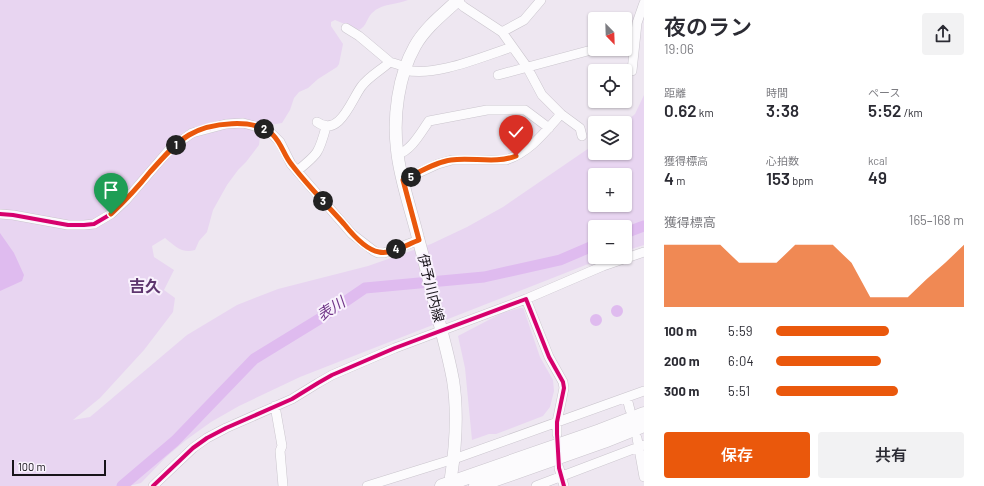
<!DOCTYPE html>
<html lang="ja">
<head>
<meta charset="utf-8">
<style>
  :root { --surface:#fff; --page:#f2f2f3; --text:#2b2b33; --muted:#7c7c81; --accent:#ea580c }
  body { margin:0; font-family:Barlow,"Noto Sans JP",sans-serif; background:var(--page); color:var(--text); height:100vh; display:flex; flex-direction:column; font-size:15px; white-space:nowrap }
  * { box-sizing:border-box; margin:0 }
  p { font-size:13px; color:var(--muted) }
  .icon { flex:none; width:22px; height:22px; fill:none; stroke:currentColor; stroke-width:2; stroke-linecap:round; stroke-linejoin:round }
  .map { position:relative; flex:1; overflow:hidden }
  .sheet { display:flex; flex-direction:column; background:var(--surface); width:340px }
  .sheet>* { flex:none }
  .needle { width:26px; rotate:157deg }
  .buttons { position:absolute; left:588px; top:12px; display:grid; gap:8px }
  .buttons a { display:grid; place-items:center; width:44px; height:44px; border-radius:4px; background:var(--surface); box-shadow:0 1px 3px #0004; font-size:20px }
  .scale { position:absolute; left:12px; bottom:10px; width:94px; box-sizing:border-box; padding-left:4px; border:2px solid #18141a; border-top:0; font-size:11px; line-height:14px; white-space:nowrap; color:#18141a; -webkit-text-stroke:3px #f9f2fd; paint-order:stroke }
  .pin { position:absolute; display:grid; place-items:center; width:34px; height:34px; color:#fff; margin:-41px -17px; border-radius:50% 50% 50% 0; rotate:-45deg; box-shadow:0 0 4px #0007 }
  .pin .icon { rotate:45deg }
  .km { position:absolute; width:20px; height:20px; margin:-10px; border-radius:50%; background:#222; color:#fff; font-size:11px; line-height:20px; text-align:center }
  .round { display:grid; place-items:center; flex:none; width:42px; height:42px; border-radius:4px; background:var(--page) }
  .head { display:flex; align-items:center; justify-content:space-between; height:68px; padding:0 20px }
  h1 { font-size:22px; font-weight:600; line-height:30px }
  .stats { display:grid; grid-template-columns:repeat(3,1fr); gap:6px; height:68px; padding:4px 20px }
  .stats div { display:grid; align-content:center }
  .stats b { font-size:17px; font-weight:600 }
  .stats small { font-size:11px; font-weight:400 }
  .stats p { font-size:11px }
  .chart { height:112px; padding:8px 20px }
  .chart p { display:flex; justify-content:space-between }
  .chart svg { width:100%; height:72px; margin-top:4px; fill:var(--accent); opacity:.7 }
  .button { display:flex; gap:8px; margin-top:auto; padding:8px 20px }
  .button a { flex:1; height:46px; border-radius:4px; background:var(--accent); color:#fff; font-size:16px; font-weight:600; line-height:46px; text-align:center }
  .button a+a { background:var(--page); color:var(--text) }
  ul { padding:0 20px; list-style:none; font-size:13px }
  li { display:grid; grid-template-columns:64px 48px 1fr; align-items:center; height:30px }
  li i { height:10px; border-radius:5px; background:var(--accent) }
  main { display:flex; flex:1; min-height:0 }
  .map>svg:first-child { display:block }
  .green { fill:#e8d5f1; fill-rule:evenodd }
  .water { fill:#dfbbef }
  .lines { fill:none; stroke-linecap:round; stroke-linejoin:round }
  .river { stroke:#dfbbef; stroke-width:11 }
  .minor-casing { stroke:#cac5cd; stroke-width:10 }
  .major-casing { stroke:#cac5cd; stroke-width:13 }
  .highway-casing { stroke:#cac5cd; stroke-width:15 }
  .minor { stroke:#fcfbfd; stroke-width:9 }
  .major { stroke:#fcfbfd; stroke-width:12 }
  .highway { stroke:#fcfbfd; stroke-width:14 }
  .cycleway-casing { stroke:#f9f2fd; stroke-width:6 }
  .cycleway { stroke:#d6006c; stroke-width:4 }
  .route-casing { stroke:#fff; stroke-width:8 }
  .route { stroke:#ea580c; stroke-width:5 }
  .labels { text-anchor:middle; stroke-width:4; stroke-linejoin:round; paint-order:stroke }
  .street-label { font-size:14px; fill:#18141a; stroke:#f9f2fd }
  .water-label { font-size:15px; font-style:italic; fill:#713688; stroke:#f9f2fd }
  .quarter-label { font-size:16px; font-weight:bold; fill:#5e366e; stroke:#f9f2fd }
</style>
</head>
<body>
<main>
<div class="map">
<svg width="644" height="486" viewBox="0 0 644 486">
  <rect width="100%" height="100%" fill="#eee7f1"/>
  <path class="green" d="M0,0H408C396,5 382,3 372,13C366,19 367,26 359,30L335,20L331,22V26L343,44L339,64L337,67L318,79L308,88L299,92L294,98L290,110L282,123L270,125L266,128L260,137L259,145L246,162L238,170L227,185L213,210L207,232L199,241L195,250C182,254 175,246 165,238L152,246L154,257L174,270L164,290L175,298L173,312L144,350L100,398L73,420L90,417L187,335L237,305L278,289L368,266L431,244L467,227L503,207L595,144V153H625V123L635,114L644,95V245L625,251V227H595V257H606L300,377L239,406L211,422L186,440L166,457L141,483L129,486H0ZM595,175H625V205H595Z
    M520,308H523L524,310L540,357L553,380L554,391L550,407L543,416L496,434H489L472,440L465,368L458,336L502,313Z"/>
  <path class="water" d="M0,233L14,253L24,275L22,281L0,291Z
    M611 311a6 6 0 1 1 12 0a6 6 0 1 1-12 0Z
    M590 320a6 6 0 1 1 12 0a6 6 0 1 1-12 0Z"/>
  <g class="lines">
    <path class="river" d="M625,233L644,226
      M122,486L175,441L254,359L321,318L365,288L484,277L560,260L595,245"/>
    <g class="minor-casing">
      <path id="minor" d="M457,1L464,7L502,32L527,67L542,95L561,114L580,128L582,136
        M346,28L359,36L390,62L406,67
        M502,32L524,20L541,0
        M405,70C436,77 481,57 512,47
        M632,71L637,23L644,3
        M498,75L595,49
        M317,122C339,138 351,101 361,87C368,77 381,70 390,62
        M398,154C411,151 421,132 429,121L487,110H525L549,128
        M297,171C318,154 319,153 326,127
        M403,180L438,164L452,160H506C530,152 544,133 561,114
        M0,214L13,215L68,225H84L94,224L111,214L126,200L169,150L185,138L192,133L226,124L243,123L258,127L271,133L280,142L291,164L352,234L374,251L378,253H384L419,240
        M526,299L603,266L644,252
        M627,398L630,410
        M275,406L282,446L280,451L283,486
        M637,438L644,477
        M559,468L564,486
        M153,486L193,448L207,438L226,428L292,399L318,383L332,375L395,348L526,299L549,357L563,382L564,388L557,422V434
        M367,486L454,459L644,391
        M536,486L644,445"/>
    </g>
    <g class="major-casing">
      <path id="major" d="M451,477C456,444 458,412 453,380C450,364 446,348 442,333C434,301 427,270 418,238C411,209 400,180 397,150C393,117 398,76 415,46C425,28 443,14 458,0"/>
    </g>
    <g class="highway-casing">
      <path id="highway" d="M442,486L600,431L644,414
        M476,486L604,441L644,425"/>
    </g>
    <use href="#minor" class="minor"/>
    <use href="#major" class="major"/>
    <use href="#highway" class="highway"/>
    <g class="cycleway-casing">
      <path id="cycleway" d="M0,214L13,215L68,225H84L94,224L111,214L126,200L169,150L185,138L192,133L226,124L243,123L258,127L271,133L280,142L291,164L352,234L374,251L378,253H384L419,240
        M153,486L193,448L207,438L226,428L292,399L318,383L332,375L395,348L526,299L549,357L563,382L564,388L557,422V434L559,468L564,486"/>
    </g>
    <use href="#cycleway" class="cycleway"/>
  </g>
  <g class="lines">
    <g class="route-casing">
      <path id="route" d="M111,214C125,201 138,187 150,172C162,159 174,144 189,135C209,123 255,117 273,135C282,144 284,156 292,165C308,186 327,205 344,224C352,234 366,250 379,252C391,255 408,244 419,240L403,180C418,173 435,162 451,160C472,157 496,164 516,156"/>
    </g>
    <use href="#route" class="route"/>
  </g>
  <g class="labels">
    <g class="street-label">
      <text transform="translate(431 288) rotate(76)" y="5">伊予川内線</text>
    </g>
    <g class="water-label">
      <text transform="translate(331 309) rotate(-33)" y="5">表川</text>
    </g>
    <g class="quarter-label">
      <text x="145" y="292">吉久</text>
    </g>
  </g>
</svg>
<div class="buttons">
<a><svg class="needle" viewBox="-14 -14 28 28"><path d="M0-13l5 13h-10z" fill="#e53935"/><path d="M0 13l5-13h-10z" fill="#7c7c81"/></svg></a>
<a><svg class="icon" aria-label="locate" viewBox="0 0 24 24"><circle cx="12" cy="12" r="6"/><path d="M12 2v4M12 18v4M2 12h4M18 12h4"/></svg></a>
<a><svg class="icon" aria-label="layers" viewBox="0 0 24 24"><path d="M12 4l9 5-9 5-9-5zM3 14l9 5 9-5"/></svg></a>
<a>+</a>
<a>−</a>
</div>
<div class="scale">100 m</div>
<div class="pin" style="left:111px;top:214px;background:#1e9e55"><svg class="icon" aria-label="arrive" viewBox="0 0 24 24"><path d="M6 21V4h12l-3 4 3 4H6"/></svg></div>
<div class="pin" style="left:516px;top:156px;background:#d93025"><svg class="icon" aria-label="check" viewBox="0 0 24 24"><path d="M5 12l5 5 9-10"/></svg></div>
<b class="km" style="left:176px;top:145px">1</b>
<b class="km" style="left:264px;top:129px">2</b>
<b class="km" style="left:323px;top:201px">3</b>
<b class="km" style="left:396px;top:249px">4</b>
<b class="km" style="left:411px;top:177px">5</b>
</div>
<section class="sheet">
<div class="head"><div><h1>夜のラン</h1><p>19:06</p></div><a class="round"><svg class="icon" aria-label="share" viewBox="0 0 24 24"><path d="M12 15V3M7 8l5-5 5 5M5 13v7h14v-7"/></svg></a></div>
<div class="stats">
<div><p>距離</p><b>0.62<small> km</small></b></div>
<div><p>時間</p><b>3:38</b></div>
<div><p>ペース</p><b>5:52<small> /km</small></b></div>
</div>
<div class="stats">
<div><p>獲得標高</p><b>4<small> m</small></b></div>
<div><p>心拍数</p><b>153<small> bpm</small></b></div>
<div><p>kcal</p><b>49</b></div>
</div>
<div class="chart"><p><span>獲得標高</span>165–168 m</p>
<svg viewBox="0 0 160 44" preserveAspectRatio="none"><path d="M0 44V6L10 6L20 6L30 6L40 17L50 17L60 17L70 6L80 6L90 6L100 17L110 38L120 38L130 38L140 27L150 17L160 6V44z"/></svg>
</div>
<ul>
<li><b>100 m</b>5:59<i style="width:60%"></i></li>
<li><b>200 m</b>6:04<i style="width:56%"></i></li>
<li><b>300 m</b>5:51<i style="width:65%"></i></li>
</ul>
<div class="button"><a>保存</a><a>共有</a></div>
</section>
</main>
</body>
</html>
